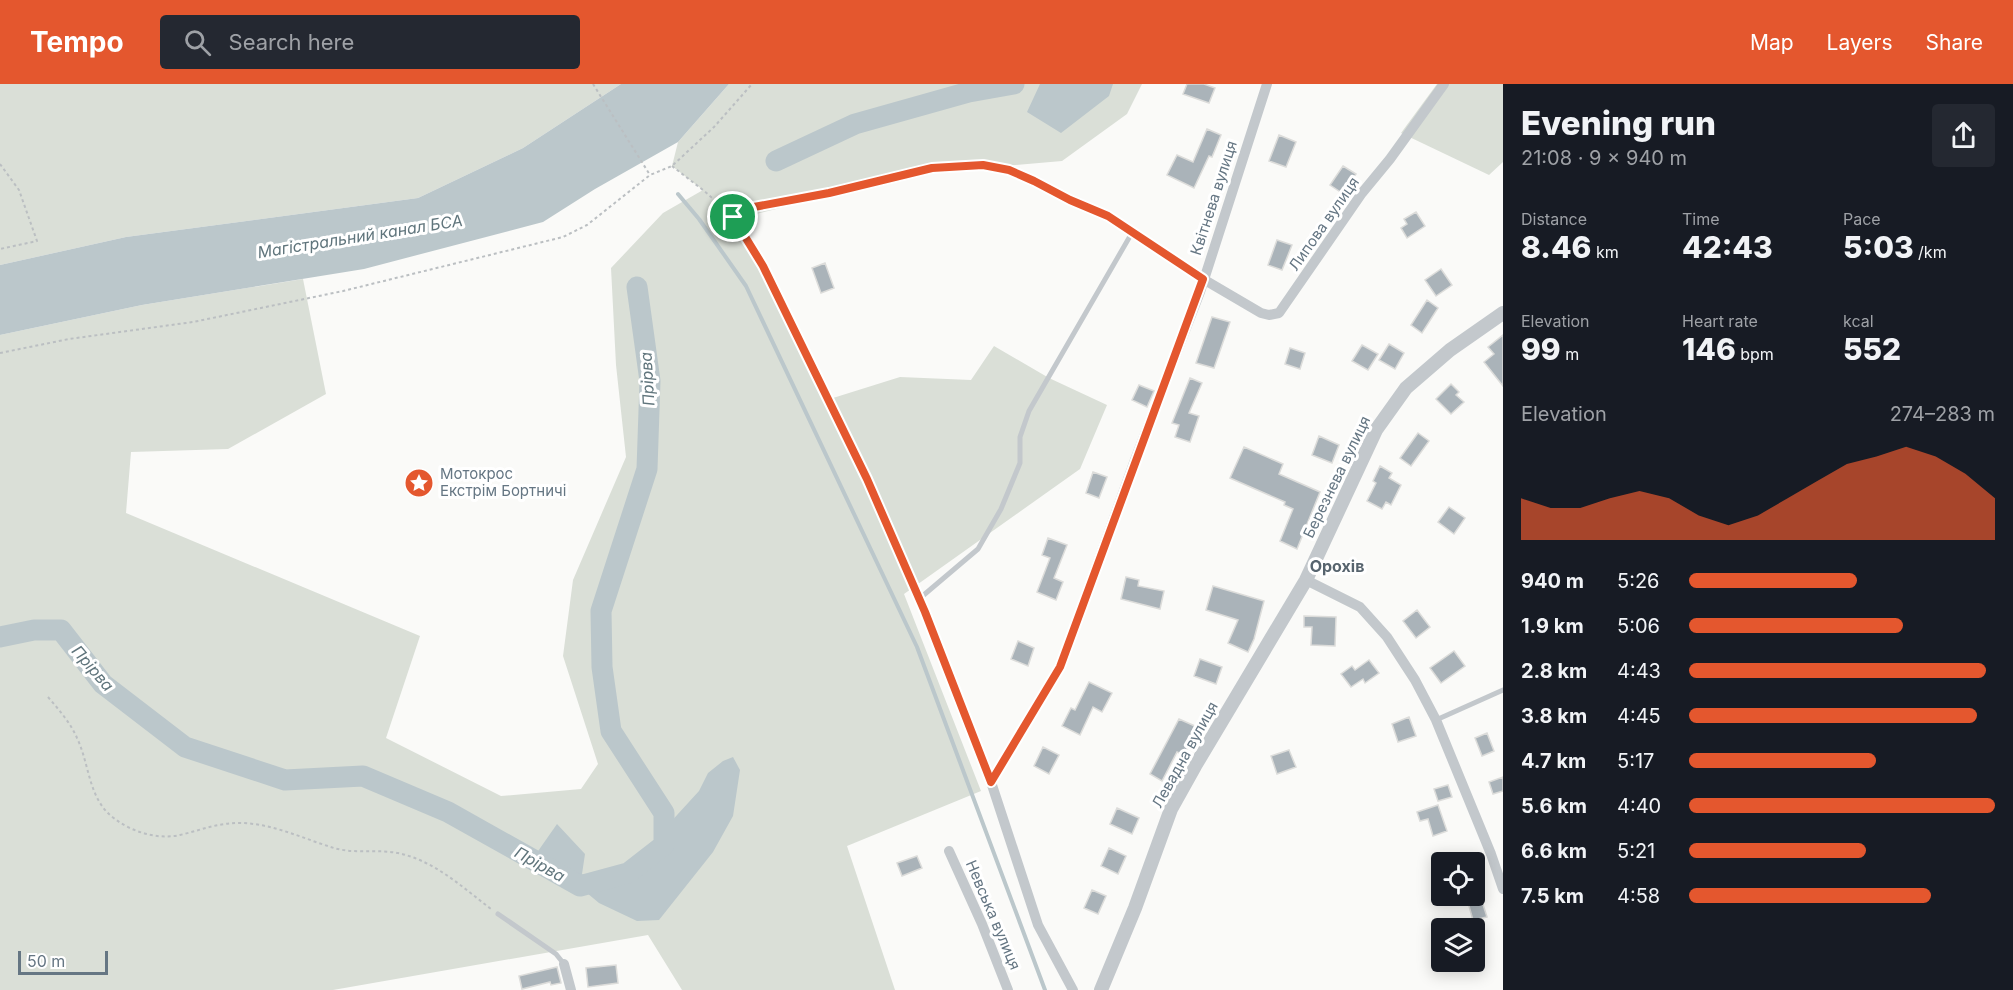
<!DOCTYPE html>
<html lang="en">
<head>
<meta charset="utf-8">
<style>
  :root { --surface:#171b24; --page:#242831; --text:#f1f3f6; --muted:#9ea1a6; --accent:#e4572e }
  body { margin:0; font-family:Inter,sans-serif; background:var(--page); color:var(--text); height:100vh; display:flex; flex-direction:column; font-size:22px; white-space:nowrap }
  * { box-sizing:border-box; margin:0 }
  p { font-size:20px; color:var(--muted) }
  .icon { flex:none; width:33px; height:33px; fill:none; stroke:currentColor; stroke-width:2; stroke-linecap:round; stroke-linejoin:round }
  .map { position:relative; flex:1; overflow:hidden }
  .drawer { display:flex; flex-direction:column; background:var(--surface); width:510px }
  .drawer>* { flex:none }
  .fabs { position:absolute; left:1431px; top:768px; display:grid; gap:12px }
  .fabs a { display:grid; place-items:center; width:54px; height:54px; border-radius:6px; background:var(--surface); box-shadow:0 3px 15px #0003; font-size:30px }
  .scale { position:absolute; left:18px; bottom:15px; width:90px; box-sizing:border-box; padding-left:6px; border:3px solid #657683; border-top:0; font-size:16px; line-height:21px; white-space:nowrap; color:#657683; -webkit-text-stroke:4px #fff; paint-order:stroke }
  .pin { position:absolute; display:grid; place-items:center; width:51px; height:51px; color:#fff; margin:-26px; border:3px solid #fff; border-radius:50%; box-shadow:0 2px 6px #0007 }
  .round { display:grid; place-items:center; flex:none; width:63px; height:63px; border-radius:6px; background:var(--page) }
  .summary { display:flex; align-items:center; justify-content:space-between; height:102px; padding:0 18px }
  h1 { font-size:33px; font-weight:800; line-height:45px }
  .metrics { display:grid; grid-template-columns:repeat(3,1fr); gap:9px; height:102px; padding:6px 18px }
  .metrics div { display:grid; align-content:center }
  .metrics b { font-size:30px; font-weight:800 }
  .metrics small { font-size:16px; font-weight:400 }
  .metrics p { font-size:16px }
  .chart { height:168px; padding:12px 18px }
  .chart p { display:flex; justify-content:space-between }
  .chart svg { width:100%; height:108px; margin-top:6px; fill:var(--accent); opacity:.7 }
  ul { padding:0 18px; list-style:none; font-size:20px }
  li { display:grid; grid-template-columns:96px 72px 1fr; align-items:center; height:45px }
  li i { height:15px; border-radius:8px; background:var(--accent) }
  header { display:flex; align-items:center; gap:36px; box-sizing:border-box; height:84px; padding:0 30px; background:var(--accent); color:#fff }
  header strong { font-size:28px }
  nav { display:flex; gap:33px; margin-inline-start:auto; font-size:21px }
  .search { width:420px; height:54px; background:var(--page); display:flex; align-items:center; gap:15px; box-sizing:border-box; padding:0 21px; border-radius:6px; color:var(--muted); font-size:22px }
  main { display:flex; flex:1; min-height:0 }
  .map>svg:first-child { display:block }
  .green { fill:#dadfd7 }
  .water { fill:#bbc7cb }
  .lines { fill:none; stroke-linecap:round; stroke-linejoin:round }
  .stream { stroke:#bbc7cb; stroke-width:4 }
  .river { stroke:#bbc7cb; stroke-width:21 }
  .building { fill:#aab3b9; stroke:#dcdcda; stroke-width:1.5 }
  .path { stroke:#bbbfc2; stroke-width:2; stroke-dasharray:3 3; stroke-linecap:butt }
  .service { stroke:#c3c8cc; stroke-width:5 }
  .minor { stroke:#c3c8cc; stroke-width:10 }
  .tertiary { stroke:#c3c8cc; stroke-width:14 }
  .route-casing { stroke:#fff; stroke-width:12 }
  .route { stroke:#e4572e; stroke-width:8 }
  .labels { text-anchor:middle; stroke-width:6; stroke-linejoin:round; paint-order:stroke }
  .street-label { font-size:15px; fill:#657683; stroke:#fff }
  .poi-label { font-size:15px; fill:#657683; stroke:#fff; text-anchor:start }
  .water-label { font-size:16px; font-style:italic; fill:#60757c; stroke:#fff }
  .neighbourhood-label { font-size:16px; font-weight:bold; fill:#57646e; stroke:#fff }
</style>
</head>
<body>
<header>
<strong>Tempo</strong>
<div class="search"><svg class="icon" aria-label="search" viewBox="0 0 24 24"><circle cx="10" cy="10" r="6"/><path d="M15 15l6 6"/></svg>Search here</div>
<nav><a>Map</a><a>Layers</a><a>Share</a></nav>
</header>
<main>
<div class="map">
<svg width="1503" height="906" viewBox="0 0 1503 906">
  <rect width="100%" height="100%" fill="#fafaf8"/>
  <path class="green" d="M0,0H621L523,64L418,114L126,153L0,181Z
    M729,0H1142L1127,30L1062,77L922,89L756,130L744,137L833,314L900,293L971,296L994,262L1049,294L1107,321L1080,385L904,510L981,707L847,762L895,906H682L648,851L333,906H0V251L142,221L303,195L326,310L228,365L131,368L126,429L420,552L386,654L501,712L581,705L598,680L563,572L573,496L626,373L616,281L611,184L663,129L703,106L672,82L678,58Z
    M1437,0H1503V78L1489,91L1401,49Z"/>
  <path class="water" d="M621,0H729L678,58L595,105L543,138L364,185L142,221L0,251V181L126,153L418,114L523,64Z
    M1040,0H1113L1109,12L1061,49L1027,28Z
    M733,673L740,686L733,732L713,768L659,836L637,837L599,819L587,809L557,800L549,780L536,770L557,740L585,770L582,790L599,802L618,797L644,782L656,754L699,707L708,689L723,677Z"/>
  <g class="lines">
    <path class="stream" d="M678,110L699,135L746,202L917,563L1045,906"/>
    <path class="river" d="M776,77L855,40L969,8L1014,0
      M0,553L34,546H61L103,600L185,663L285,696L363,692L448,728L580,802L628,789L664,761V729L611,647L602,583L601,527L647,385L650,297L637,203"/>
  </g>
  <path class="building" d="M1187,0H1204L1215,4L1209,19L1183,10Z
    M1207,45L1221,51L1212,73L1209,72L1194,104L1167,91L1177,71L1193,78Z
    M1279,51L1296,58L1286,83L1269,77Z
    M1343,82L1356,90L1342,109L1330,101Z
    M1416,128L1425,142L1407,154L1401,144L1407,140L1404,135Z
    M1277,156L1292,161L1282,186L1268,181Z
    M825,179L834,204L821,209L812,184Z
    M1441,185L1452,201L1436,212L1425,196Z
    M1427,216L1438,224L1422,249L1411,241Z
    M1212,233L1230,238L1214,284L1196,279Z
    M1503,251V302L1484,278L1494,270L1488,263Z
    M1389,260L1404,269L1395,285L1379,276Z
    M1362,261L1378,270L1368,286L1352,277Z
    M1290,264L1305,269L1300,285L1285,280Z
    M1190,294L1202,299L1189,329L1199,332L1190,358L1175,353L1179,341L1172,339Z
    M1451,300L1459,308L1456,311L1464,318L1451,330L1436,315Z
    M1139,301L1154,307L1147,323L1132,316Z
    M1418,349L1429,357L1411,382L1400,374Z
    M1319,352L1339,361L1332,379L1312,371Z
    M1244,363L1283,380L1279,390L1320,408L1297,465L1280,457L1293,425L1284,421L1285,418L1230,394Z
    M1380,382L1392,389L1389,394L1401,401L1391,421L1386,418L1382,425L1367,417L1376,399L1373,397Z
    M1093,388L1107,393L1099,414L1086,409Z
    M1449,423L1465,434L1454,450L1438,438Z
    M1048,454L1067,461L1054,494L1063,498L1056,516L1037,508L1050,474L1042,471Z
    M1126,493L1139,496L1138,502L1164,507L1160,525L1121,515Z
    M1213,502L1264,517L1254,555L1248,568L1228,559L1238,536L1206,526Z
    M1417,526L1430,543L1416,554L1403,537Z
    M1304,532L1336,533L1335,562L1311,561L1312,543H1304Z
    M1018,557L1034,564L1028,582L1011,575Z
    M1454,567L1465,582L1441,599L1430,584Z
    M1200,575L1222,583L1216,600L1194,592Z
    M1369,576L1379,589L1365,599L1363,595L1351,603L1341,590L1352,582L1355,586Z
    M1089,598L1112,609L1102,628L1093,623L1080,651L1062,642L1071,624L1075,626Z
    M1409,633L1416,652L1398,658L1392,640Z
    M1179,635L1197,643L1184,671L1177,668L1162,697L1150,690Z
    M1487,649L1494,667L1482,672L1475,654Z
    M1043,663L1059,671L1049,690L1034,682Z
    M1289,666L1296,683L1277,690L1271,672Z
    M1503,693V707L1493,710L1489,698Z
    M1448,701L1452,713L1438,717L1434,705Z
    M1438,721L1447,747L1433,752L1428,735L1420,737L1417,728Z
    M1117,724L1139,734L1132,750L1110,740Z
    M1109,764L1126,772L1118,790L1101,782Z
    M917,772L922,784L902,792L897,779Z
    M1092,806L1106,812L1098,830L1084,824Z
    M1480,811L1487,833L1473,836L1467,815Z
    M616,881L618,899L588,903L586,884Z
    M557,883L561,899L551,901L550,898L522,905L519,892Z"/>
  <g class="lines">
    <path class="path" d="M593,0L650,91
      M0,80L19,106L37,157L0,165
      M672,82L703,106L727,127
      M738,141L763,181L867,395L916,508
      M0,269L69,255L193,238L343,207L563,153L587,141L650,91L672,82L714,43L752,0
      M922,521L985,684
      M48,613C59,626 70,638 77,654C90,681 88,716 115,735C132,748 158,756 180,751C201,746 220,738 242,739C274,740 304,755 334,764C354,770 377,765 398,769C435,777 462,803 491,825"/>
    <path class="service" d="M733,133L754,123L829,109L932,84L983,81L1009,86L1034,97L1070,116L1109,132L1203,195
      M919,515L978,465L1001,425L1020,379V353L1029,327L1133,147
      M1436,636L1503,606
      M498,830L556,870L564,880"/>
    <path class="minor" d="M1203,195L1261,229L1269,231L1279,229L1362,109L1390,75L1444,0
      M1306,496L1360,523L1387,553L1415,596L1436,636L1491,770L1503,805
      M949,767L982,840L1008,906
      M564,880L571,906
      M1073,906L1038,841L991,698L1060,583L1135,376L1200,208L1267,0"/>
    <path class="tertiary" d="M1101,906L1135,824L1171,725L1195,682L1306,496L1376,346L1406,304L1450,266L1503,229"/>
  </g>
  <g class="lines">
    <g class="route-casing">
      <path id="route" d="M983,81L1009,86L1034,97L1070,116L1108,132L1203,195L1060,583L991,698L925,528L867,395L763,182L733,133L754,123L829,109L932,84Z"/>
    </g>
    <use href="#route" class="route"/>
  </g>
  <defs>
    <g id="sight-disc" transform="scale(1.5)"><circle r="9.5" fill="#e4572e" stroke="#fff"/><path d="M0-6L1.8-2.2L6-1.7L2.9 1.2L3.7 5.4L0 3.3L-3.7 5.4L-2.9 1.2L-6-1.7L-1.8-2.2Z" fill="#fff"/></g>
  </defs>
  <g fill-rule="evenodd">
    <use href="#sight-disc" x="419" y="399"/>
  </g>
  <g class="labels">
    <g class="street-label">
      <text transform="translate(1214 114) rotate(-72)" y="5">Квітнева вулиця</text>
      <text transform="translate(1324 140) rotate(-55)" y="5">Липова вулиця</text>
      <text transform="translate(1337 393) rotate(-64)" y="5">Березнева вулиця</text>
      <text transform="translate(1185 671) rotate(-61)" y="5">Левадна вулиця</text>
      <text transform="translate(993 831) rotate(67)" y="5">Невська вулиця</text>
    </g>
    <g class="poi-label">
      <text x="440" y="395">Мотокрос<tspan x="440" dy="17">Екстрім Бортничі</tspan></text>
    </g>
    <g class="water-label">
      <text transform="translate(360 152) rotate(-9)" y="6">Магістральний канал БСА</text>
      <text transform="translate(647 295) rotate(-93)" y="6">Прірва</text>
      <text transform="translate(93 584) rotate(49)" y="6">Прірва</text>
      <text transform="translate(540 780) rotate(29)" y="6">Прірва</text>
    </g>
    <g class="neighbourhood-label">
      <text x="1337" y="488">Орохів</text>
    </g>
  </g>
</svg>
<div class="fabs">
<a><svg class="icon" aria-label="locate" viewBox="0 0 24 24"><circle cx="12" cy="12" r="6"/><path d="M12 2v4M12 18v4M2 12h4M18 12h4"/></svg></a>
<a><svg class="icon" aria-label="layers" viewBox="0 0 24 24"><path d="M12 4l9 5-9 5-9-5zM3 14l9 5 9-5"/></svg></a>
</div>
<div class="scale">50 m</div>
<div class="pin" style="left:733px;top:133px;background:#1e9e55"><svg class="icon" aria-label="arrive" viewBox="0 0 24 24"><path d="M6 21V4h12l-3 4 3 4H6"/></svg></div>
</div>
<section class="drawer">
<div class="summary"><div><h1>Evening run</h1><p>21:08 · 9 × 940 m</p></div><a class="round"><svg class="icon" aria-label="share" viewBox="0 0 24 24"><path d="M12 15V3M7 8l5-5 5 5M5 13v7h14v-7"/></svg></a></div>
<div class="metrics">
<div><p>Distance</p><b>8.46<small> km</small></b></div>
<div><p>Time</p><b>42:43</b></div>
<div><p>Pace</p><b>5:03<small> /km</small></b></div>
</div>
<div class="metrics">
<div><p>Elevation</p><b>99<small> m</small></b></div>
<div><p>Heart rate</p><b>146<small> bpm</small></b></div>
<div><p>kcal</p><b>552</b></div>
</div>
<div class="chart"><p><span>Elevation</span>274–283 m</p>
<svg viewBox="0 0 160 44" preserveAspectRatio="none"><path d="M0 44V27L10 31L20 31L30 27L40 24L50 27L60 34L70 38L80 34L90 27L100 20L110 13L120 10L130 6L140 10L150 17L160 27V44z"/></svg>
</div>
<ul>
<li><b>940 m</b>5:26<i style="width:55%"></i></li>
<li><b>1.9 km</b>5:06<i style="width:70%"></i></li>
<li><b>2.8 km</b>4:43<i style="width:97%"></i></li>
<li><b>3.8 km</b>4:45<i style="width:94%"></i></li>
<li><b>4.7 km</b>5:17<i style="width:61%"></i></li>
<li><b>5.6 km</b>4:40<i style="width:100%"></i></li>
<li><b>6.6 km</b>5:21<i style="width:58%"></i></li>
<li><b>7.5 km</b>4:58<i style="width:79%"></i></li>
</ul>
</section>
</main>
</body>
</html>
